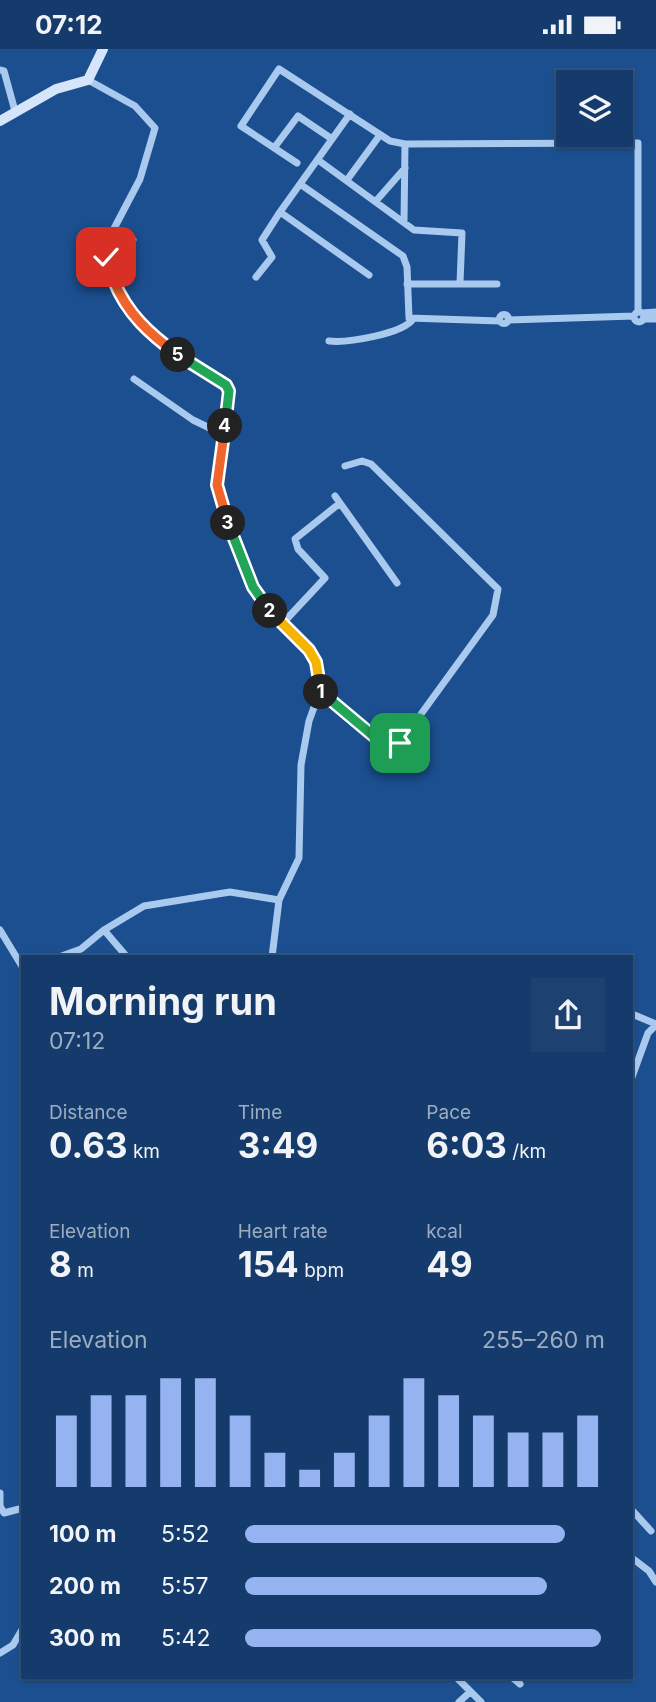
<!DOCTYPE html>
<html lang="en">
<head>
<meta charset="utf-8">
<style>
  :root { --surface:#143b6b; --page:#1d4271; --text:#f1f3f6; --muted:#9dadc1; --line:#33557e; --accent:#95b2f1 }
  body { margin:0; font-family:Inter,sans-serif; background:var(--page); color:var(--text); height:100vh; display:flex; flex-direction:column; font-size:26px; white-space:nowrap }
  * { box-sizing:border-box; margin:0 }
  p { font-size:23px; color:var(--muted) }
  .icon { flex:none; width:38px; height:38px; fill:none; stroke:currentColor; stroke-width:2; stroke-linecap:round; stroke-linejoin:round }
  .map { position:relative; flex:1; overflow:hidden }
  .details { position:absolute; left:21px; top:906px; width:612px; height:724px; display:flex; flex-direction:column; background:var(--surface); border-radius:0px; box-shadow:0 2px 5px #0004,0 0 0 2px var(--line) }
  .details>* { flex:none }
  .controls { position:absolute; left:556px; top:21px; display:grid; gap:14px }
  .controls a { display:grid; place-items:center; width:77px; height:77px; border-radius:0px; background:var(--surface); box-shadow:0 2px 5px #0004,0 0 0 2px var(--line); font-size:35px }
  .pin { position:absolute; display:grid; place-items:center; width:60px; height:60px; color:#fff; margin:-30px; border-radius:14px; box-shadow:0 4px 10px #0006 }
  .km { position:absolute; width:35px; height:35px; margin:-18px; border-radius:50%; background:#222; color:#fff; font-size:19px; line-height:35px; text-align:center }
  .round { display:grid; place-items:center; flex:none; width:74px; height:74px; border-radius:0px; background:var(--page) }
  .summary { display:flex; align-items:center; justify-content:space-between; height:119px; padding:0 28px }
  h1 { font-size:38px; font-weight:700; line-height:52px }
  .figures { display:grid; grid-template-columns:repeat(3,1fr); gap:10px; height:119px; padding:7px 28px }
  .figures div { display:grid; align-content:center }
  .figures b { font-size:35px; font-weight:700 }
  .figures small { font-size:19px; font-weight:400 }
  .figures p { font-size:19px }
  .chart { height:196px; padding:14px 28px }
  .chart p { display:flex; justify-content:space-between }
  .chart svg { width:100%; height:126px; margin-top:7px; stroke:var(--accent); stroke-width:6 }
  ul { padding:0 28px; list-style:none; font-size:23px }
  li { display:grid; grid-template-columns:112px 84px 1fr; align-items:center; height:52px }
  li i { height:18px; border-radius:9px; background:var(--accent) }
  .status { display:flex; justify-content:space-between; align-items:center; height:49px; padding:0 35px; background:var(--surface); direction:ltr }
  .status svg { height:19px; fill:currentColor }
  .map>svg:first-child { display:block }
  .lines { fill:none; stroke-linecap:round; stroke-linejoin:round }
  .street { stroke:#a9c9ee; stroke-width:7 }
  .secondary { stroke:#d6e6fa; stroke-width:10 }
  .split-1-casing { stroke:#fff; stroke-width:14 }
  .split-2-casing { stroke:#fff; stroke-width:14 }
  .split-3-casing { stroke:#fff; stroke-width:14 }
  .split-4-casing { stroke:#fff; stroke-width:14 }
  .split-5-casing { stroke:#fff; stroke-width:14 }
  .split-6-casing { stroke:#fff; stroke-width:14 }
  .split-7-casing { stroke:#fff; stroke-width:14 }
  .split-1 { stroke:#22a559; stroke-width:9 }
  .split-2 { stroke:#f5b400; stroke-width:9 }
  .split-3 { stroke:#22a559; stroke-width:9 }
  .split-4 { stroke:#f0652b; stroke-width:9 }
  .split-5 { stroke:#22a559; stroke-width:9 }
  .split-6 { stroke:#f0652b; stroke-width:9 }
  .split-7 { stroke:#f5b400; stroke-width:9 }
</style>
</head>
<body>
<div class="status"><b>07:12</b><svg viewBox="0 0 49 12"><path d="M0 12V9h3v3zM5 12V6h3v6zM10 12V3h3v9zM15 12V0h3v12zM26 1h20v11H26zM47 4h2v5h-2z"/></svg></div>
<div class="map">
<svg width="656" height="1653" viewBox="0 0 656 1653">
  <rect width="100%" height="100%" fill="#1b4f8f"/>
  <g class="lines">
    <path class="street" d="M0,21L4,22L15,62
      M88,31L135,57L155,79L140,130L108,191V220L127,259L147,282L226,336L228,354L218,447L252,538L263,554L308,601L316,613L320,642L309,672L301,716L299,809L279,851L272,908
      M350,65L300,135L403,207L407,218L409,269L500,272
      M274,99L298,67L332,90
      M318,111L414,181L462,184L460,234
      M297,114L241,77L279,20L390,92L405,95L638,94V263
      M347,131L380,86
      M300,135L280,163L369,226
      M376,152L405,119
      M404,173L405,95
      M113,182L133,191
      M256,228L272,208L262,191L280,163
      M407,235H497
      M634 268a5 5 0 1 1 10 0a5 5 0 1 1-10 0Z
      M642,264L656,263
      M499.5 270a4.5 4.5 0 1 1 9 0a4.5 4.5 0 1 1-9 0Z
      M643,270H656
      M508,271L634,267
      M329,292C347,294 403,285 413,270
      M134,330L193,371L224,386
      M335,447L397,534
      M282,575L325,529L298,500L295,490L340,454
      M320,642L383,695L394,698L400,694L493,566L498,540L371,415L362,412L345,417
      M0,881L23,919
      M59,908L81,900L104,881
      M127,908L104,881L144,857L230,843L279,851
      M632,965L656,975
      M632,1028L648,984L656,976
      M0,1444V1457L4,1464L23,1459
      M632,1461L651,1482
      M632,1509L649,1522L656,1533
      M0,1604L13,1596L23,1579
      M457,1629L481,1653
      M513,1629L520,1635
      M459,1653L470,1643"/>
    <path class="secondary" d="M0,72L56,40L88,31L103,0"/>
  </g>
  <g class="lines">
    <g class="split-1-casing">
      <path id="split-1" d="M321,643L383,695L394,698L400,694"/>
    </g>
    <g class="split-2-casing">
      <path id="split-2" d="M270,562L309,601L316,613L321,643"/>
    </g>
    <g class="split-3-casing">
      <path id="split-3" d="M228,474L253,538L270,562"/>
    </g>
    <g class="split-4-casing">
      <path id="split-4" d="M225,377L217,436L228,474"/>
    </g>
    <g class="split-5-casing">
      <path id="split-5" d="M178,306L226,336L229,342L225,377"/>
    </g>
    <g class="split-6-casing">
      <path id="split-6" d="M114,232C127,265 150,285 178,306"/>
    </g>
    <g class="split-7-casing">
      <path id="split-7" d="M106,208L114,232"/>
    </g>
    <use href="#split-1" class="split-1"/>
    <use href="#split-2" class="split-2"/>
    <use href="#split-3" class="split-3"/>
    <use href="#split-4" class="split-4"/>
    <use href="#split-5" class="split-5"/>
    <use href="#split-6" class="split-6"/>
    <use href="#split-7" class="split-7"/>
  </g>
</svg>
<div class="controls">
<a><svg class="icon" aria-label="layers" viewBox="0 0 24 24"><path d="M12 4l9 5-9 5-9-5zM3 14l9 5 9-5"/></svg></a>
</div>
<div class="pin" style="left:400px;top:694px;background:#1e9e55"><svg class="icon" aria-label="arrive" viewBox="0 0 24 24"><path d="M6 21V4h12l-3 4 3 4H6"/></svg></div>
<div class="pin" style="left:106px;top:208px;background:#d93025"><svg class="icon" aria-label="check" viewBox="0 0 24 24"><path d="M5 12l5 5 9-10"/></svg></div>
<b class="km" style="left:321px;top:643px">1</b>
<b class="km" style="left:270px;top:562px">2</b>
<b class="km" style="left:228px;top:474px">3</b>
<b class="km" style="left:225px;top:377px">4</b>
<b class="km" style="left:178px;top:306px">5</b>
<section class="details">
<div class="summary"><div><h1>Morning run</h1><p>07:12</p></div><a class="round"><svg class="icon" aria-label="share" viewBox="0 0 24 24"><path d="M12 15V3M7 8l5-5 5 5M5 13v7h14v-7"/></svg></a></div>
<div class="figures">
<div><p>Distance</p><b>0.63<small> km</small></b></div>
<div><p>Time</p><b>3:49</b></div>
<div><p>Pace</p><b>6:03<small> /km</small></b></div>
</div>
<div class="figures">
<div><p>Elevation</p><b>8<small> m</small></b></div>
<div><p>Heart rate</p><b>154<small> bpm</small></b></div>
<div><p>kcal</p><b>49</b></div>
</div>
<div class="chart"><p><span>Elevation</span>255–260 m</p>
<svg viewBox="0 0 160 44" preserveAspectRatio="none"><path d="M5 44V19M15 44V12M25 44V12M35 44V6M45 44V6M55 44V19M65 44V32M75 44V38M85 44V32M95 44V19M105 44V6M115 44V12M125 44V19M135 44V25M145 44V25M155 44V19"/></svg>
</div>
<ul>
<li><b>100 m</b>5:52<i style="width:89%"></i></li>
<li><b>200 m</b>5:57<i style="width:84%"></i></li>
<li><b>300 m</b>5:42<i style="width:99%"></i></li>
</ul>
</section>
</div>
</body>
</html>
